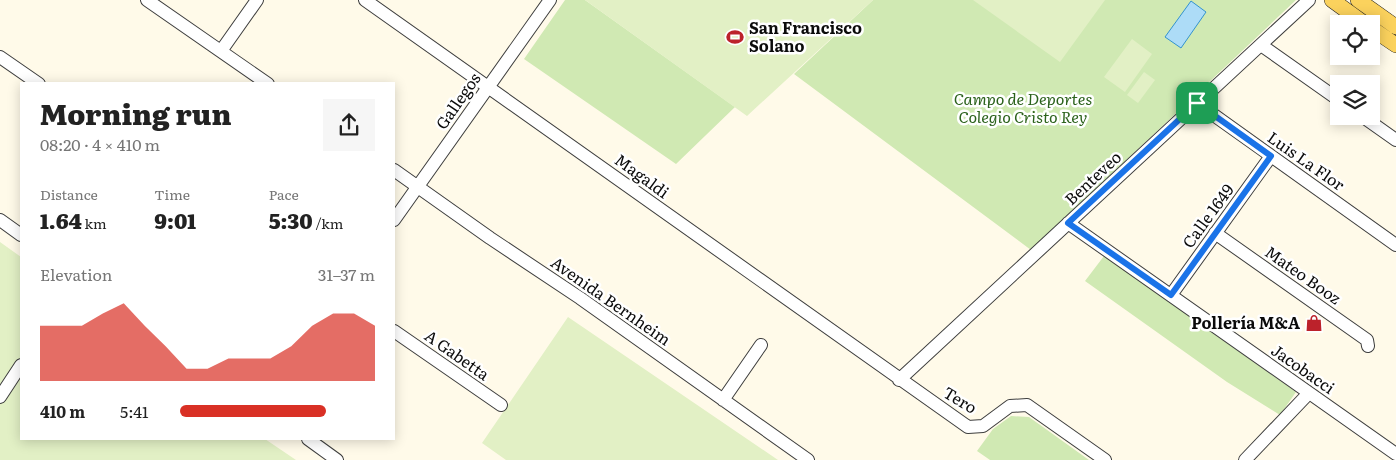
<!DOCTYPE html>
<html lang="en">
<head>
<meta charset="utf-8">
<style>
  :root { --surface:#fff; --page:#f6f6f6; --text:#222; --muted:#767676; --accent:#d93025 }
  body { margin:0; font-family:Literata,serif; background:var(--page); color:var(--text); height:100vh; display:flex; flex-direction:column; font-size:19px; white-space:nowrap }
  * { box-sizing:border-box; margin:0 }
  p { font-size:16px; color:var(--muted) }
  .icon { flex:none; width:28px; height:28px; fill:none; stroke:currentColor; stroke-width:2; stroke-linecap:round; stroke-linejoin:round }
  .map { position:relative; flex:1; overflow:hidden }
  .sheet { position:absolute; left:20px; top:82px; width:375px; height:358px; display:flex; flex-direction:column; background:var(--surface); border-radius:0px; box-shadow:0 2px 12px #0003 }
  .sheet>* { flex:none }
  .controls { position:absolute; left:1330px; top:15px; display:grid; gap:10px }
  .controls a { display:grid; place-items:center; width:50px; height:50px; border-radius:0px; background:var(--surface); box-shadow:0 2px 12px #0003; font-size:25px }
  .pin { position:absolute; display:grid; place-items:center; width:42px; height:42px; color:#fff; margin:-21px; border-radius:10px; box-shadow:0 2px 8px #0006 }
  .round { display:grid; place-items:center; flex:none; width:52px; height:52px; border-radius:0px; background:var(--page) }
  .overview { display:flex; align-items:center; justify-content:space-between; height:85px; padding:0 20px }
  h1 { font-size:28px; font-weight:800; line-height:38px }
  .metrics { display:grid; grid-template-columns:repeat(3,1fr); gap:8px; height:85px; padding:5px 20px }
  .metrics div { display:grid; align-content:center }
  .metrics b { font-size:21px; font-weight:800 }
  .metrics small { font-size:14px; font-weight:400 }
  .metrics p { font-size:14px }
  .chart { height:140px; padding:10px 20px }
  .chart p { display:flex; justify-content:space-between }
  .chart svg { width:100%; height:90px; margin-top:5px; fill:var(--accent); opacity:.7 }
  ul { padding:0 20px; list-style:none; font-size:16px }
  li { display:grid; grid-template-columns:80px 60px 1fr; align-items:center; height:38px }
  li i { height:12px; border-radius:6px; background:var(--accent) }
  .map>svg:first-child { display:block }
  .green { fill:#d0e9b3 }
  .pitch { fill:#e2f0c5 }
  .water { fill:#addcf7; stroke:#3393cf }
  .lines { fill:none; stroke-linecap:round; stroke-linejoin:round }
  .minor-casing { stroke:#3e3e3e; stroke-width:14 }
  .major-casing { stroke:#1c1c1c; stroke-width:16 }
  .minor { stroke:#fff; stroke-width:12 }
  .major { stroke:#fbd25d; stroke-width:15 }
  .route-casing { stroke:#fff; stroke-width:10 }
  .route { stroke:#1a73e8; stroke-width:6 }
  .labels { text-anchor:middle; stroke-width:5; stroke-linejoin:round; paint-order:stroke }
  .poi-label { font-size:16px; font-weight:bold; fill:#0b0b0b; stroke:#fff; text-anchor:start }
  .park-label { font-size:16px; font-style:italic; fill:#2b621b; stroke:#fff }
  .street-label { font-size:16px; fill:#0b0b0b; stroke:#fff }
</style>
</head>
<body>
<div class="map">
<svg width="1396" height="460" viewBox="0 0 1396 460">
  <rect width="100%" height="100%" fill="#fffae9"/>
  <path class="green" d="M565,0H585L735,107L676,164L524,59Z
    M873,0H1296L1031,250L794,74Z
    M1104,256L1296,392L1280,415L1227,382L1085,281Z
    M1011,416L1029,417L1089,460H990L977,451L993,429Z"/>
  <path class="pitch" d="M585,0H873L747,116Z
    M973,0H1105L1060,62Z
    M1132,39L1152,54L1125,92L1104,77Z
    M1144,72L1155,80L1138,103L1127,95Z
    M0,242L21,257V439H265L296,460H0Z
    M568,317L778,460H506L482,443Z"/>
  <path class="water" d="M1191,1L1206,12L1181,48L1165,37Z"/>
  <g class="lines">
    <g class="minor-casing">
      <path id="minor" d="M147,0L268,84
        M365,0L968,427L983,426L1010,406L1027,405L1105,460
        M1261,45L1339,100
        M221,51L257,0
        M0,57L39,84
        M1197,103L1396,245
        M1362,116L1396,140
        M394,170L490,238L580,298L808,460
        M0,220L21,235
        M394,220L550,0
        M1068,223L1396,454
        M1215,233L1367,340L1368,346
        M1171,295L1271,156
        M394,331L501,405
        M899,380L1309,0
        M0,397L21,365
        M723,400L761,345
        M308,439L337,460
        M1245,460L1309,393"/>
    </g>
    <g class="major-casing">
      <path id="major" d="M1332,0L1365,24
        M1358,0L1396,27
        M1371,28L1396,45"/>
    </g>
    <use href="#minor" class="minor"/>
    <use href="#major" class="major"/>
  </g>
  <g class="lines">
    <g class="route-casing">
      <path id="route" d="M1197,103L1271,156L1171,295L1068,223Z"/>
    </g>
    <use href="#route" class="route"/>
  </g>
  <defs>
    <g id="stadium-bare" transform="scale(1.35)"><path d="M0-5a6.5 5 0 1 0 0 10a6.5 5 0 1 0 0-10ZM-3.5-1.8h7v3.6h-7Z" fill="#bc222b" stroke="#fff" stroke-width="2.5" paint-order="stroke"/></g>
    <g id="shop-bare" transform="scale(1.35)"><path d="M-5-2.5h2.3a2.7 3.5 0 0 1 5.4 0H5L5.5 6h-11ZM-1.5-2.5h3a1.5 2.3 0 0 0-3 0Z" fill="#bc222b" stroke="#fff" stroke-width="2.5" paint-order="stroke"/></g>
  </defs>
  <g fill-rule="evenodd">
    <use href="#stadium-bare" x="735" y="37"/>
    <use href="#shop-bare" x="1314" y="323"/>
  </g>
  <g class="labels">
    <g class="poi-label">
      <text x="749" y="34">San Francisco<tspan x="749" dy="18">Solano</tspan></text>
      <text x="1300" y="329" text-anchor="end">Pollería M&amp;A</text>
    </g>
    <g class="park-label">
      <text x="1023" y="105">Campo de Deportes<tspan x="1023" dy="18">Colegio Cristo Rey</tspan></text>
    </g>
    <g class="street-label">
      <text transform="translate(458 101) rotate(-55)" y="6">Gallegos</text>
      <text transform="translate(1306 161) rotate(35)" y="6">Luis La Flor</text>
      <text transform="translate(642 176) rotate(36)" y="6">Magaldi</text>
      <text transform="translate(1093 178) rotate(-43)" y="6">Benteveo</text>
      <text transform="translate(1208 216) rotate(-54)" y="6">Calle 1649</text>
      <text transform="translate(1303 275) rotate(35)" y="6">Mateo Booz</text>
      <text transform="translate(611 301) rotate(35)" y="6">Avenida Bernheim</text>
      <text transform="translate(457 355) rotate(35)" y="6">A Gabetta</text>
      <text transform="translate(1303 369) rotate(35)" y="6">Jacobacci</text>
      <text transform="translate(960 400) rotate(31)" y="6">Tero</text>
    </g>
  </g>
</svg>
<div class="controls">
<a><svg class="icon" aria-label="locate" viewBox="0 0 24 24"><circle cx="12" cy="12" r="6"/><path d="M12 2v4M12 18v4M2 12h4M18 12h4"/></svg></a>
<a><svg class="icon" aria-label="layers" viewBox="0 0 24 24"><path d="M12 4l9 5-9 5-9-5zM3 14l9 5 9-5"/></svg></a>
</div>
<div class="pin" style="left:1197px;top:103px;background:#1e9e55"><svg class="icon" aria-label="arrive" viewBox="0 0 24 24"><path d="M6 21V4h12l-3 4 3 4H6"/></svg></div>
<section class="sheet">
<div class="overview"><div><h1>Morning run</h1><p>08:20 · 4 × 410 m</p></div><a class="round"><svg class="icon" aria-label="share" viewBox="0 0 24 24"><path d="M12 15V3M7 8l5-5 5 5M5 13v7h14v-7"/></svg></a></div>
<div class="metrics">
<div><p>Distance</p><b>1.64<small> km</small></b></div>
<div><p>Time</p><b>9:01</b></div>
<div><p>Pace</p><b>5:30<small> /km</small></b></div>
</div>
<div class="chart"><p><span>Elevation</span>31–37 m</p>
<svg viewBox="0 0 160 44" preserveAspectRatio="none"><path d="M0 44V17L10 17L20 17L30 11L40 6L50 17L60 27L70 38L80 38L90 33L100 33L110 33L120 27L130 17L140 11L150 11L160 17V44z"/></svg>
</div>
<ul>
<li><b>410 m</b>5:41<i style="width:75%"></i></li>
</ul>
</section>
</div>
</body>
</html>
